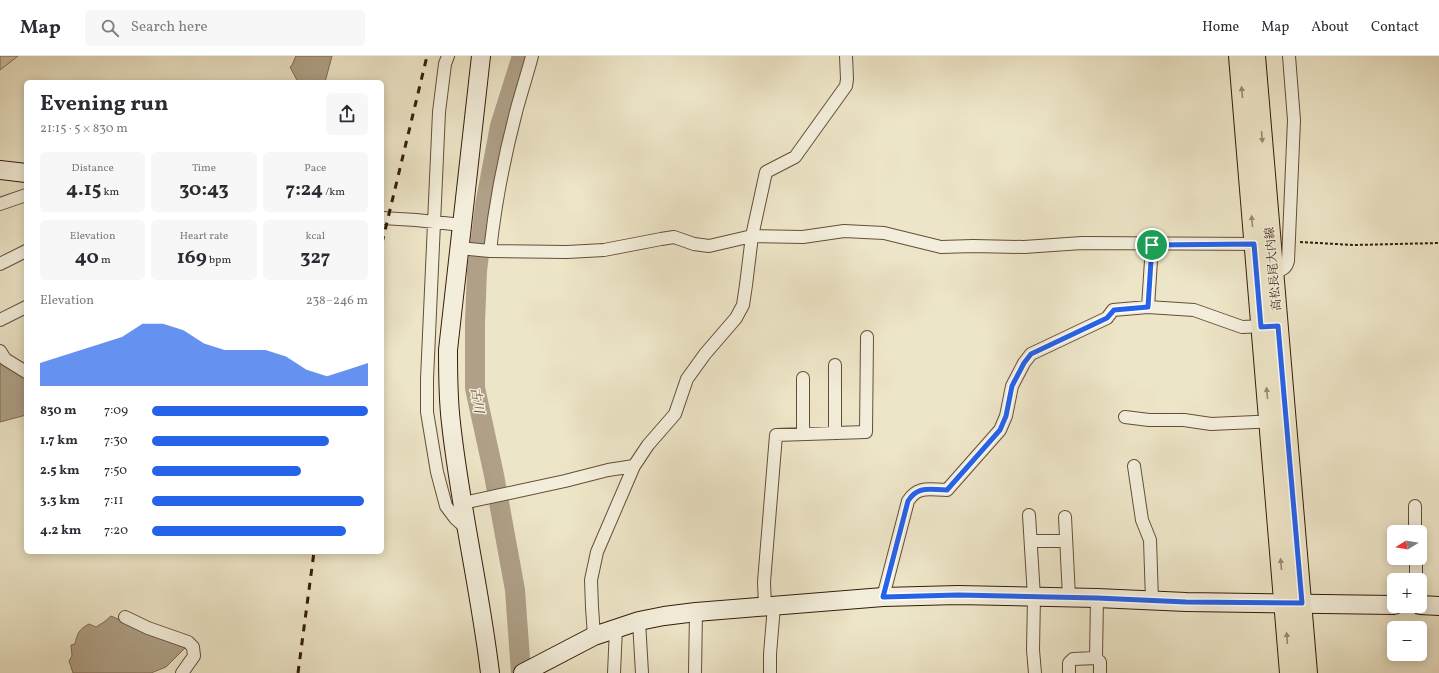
<!DOCTYPE html>
<html lang="en">
<head>
<meta charset="utf-8">
<style>
  :root { --surface:#fff; --page:#f7f7f7; --text:#2b2b33; --muted:#7c7c81; --line:#e1e1e2; --accent:#2563eb }
  body { margin:0; font-family:Vollkorn,"Noto Serif JP",serif; background:var(--page); color:var(--text); height:100vh; display:flex; flex-direction:column; font-size:15px; white-space:nowrap }
  * { box-sizing:border-box; margin:0 }
  p { font-size:13px; color:var(--muted) }
  .icon { flex:none; width:22px; height:22px; fill:none; stroke:currentColor; stroke-width:2; stroke-linecap:round; stroke-linejoin:round }
  .map { position:relative; flex:1; overflow:hidden }
  .details { position:absolute; left:24px; top:24px; width:360px; height:474px; display:flex; flex-direction:column; background:var(--surface); border-radius:6px; box-shadow:0 2px 10px #0003 }
  .details>* { flex:none }
  .needle { width:26px; rotate:259deg }
  .controls { position:absolute; left:1387px; top:469px; display:grid; gap:8px }
  .controls a { display:grid; place-items:center; width:40px; height:40px; border-radius:6px; background:var(--surface); box-shadow:0 2px 10px #0003; font-size:20px }
  .pin { position:absolute; display:grid; place-items:center; width:34px; height:34px; color:#fff; margin:-17px; border:2px solid #fff; border-radius:50%; box-shadow:0 1px 4px #0007 }
  .round { display:grid; place-items:center; flex:none; width:42px; height:42px; border-radius:6px; background:var(--page) }
  .summary { display:flex; align-items:center; justify-content:space-between; height:68px; padding:0 16px }
  h1 { font-size:22px; font-weight:700; line-height:30px }
  .figures { display:grid; grid-template-columns:repeat(3,1fr); gap:6px; height:68px; padding:4px 16px }
  .figures div { display:grid; align-content:center; border-radius:6px; background:var(--page); text-align:center }
  .figures b { font-size:20px; font-weight:700 }
  .figures small { font-size:11px; font-weight:400 }
  .figures p { font-size:11px }
  .chart { height:112px; padding:8px 16px }
  .chart p { display:flex; justify-content:space-between }
  .chart svg { width:100%; height:72px; margin-top:4px; fill:var(--accent); opacity:.7 }
  ul { padding:0 16px; list-style:none; font-size:13px }
  li { display:grid; grid-template-columns:64px 48px 1fr; align-items:center; height:30px }
  li i { height:10px; border-radius:5px; background:var(--accent) }
  header { display:flex; align-items:center; gap:24px; box-sizing:border-box; height:56px; padding:0 20px; background:var(--surface); border-bottom:1px solid var(--line) }
  header strong { font-size:19px }
  nav { display:flex; gap:22px; margin-inline-start:auto; font-size:14px }
  .search { width:280px; height:36px; background:var(--page); display:flex; align-items:center; gap:10px; box-sizing:border-box; padding:0 14px; border-radius:6px; color:var(--muted); font-size:15px }
  .map>svg:first-child { display:block }
  .green { fill:#cec3a7; stroke:#826f59 }
  .water { fill:#afa087; stroke:#7f6b55 }
  .lines { fill:none; stroke-linecap:round; stroke-linejoin:round }
  .river { stroke:#afa087; stroke-width:20 }
  .street-casing { stroke:#644e3a; stroke-width:14 }
  .secondary-casing { stroke:#371b0b; stroke-width:20 }
  .primary-casing { stroke:#371b0b; stroke-width:22 }
  .path { stroke:#371b0b; stroke-width:2; stroke-dasharray:3 2; stroke-linecap:butt }
  .street { stroke:#f3eedb; stroke-width:12 }
  .secondary { stroke:#f3eedb; stroke-width:18 }
  .primary { stroke:#ede5c7; stroke-width:20 }
  .rail { stroke:#371b0b; stroke-width:3; stroke-dasharray:7 7; stroke-linecap:butt }
  .oneway { fill:#9b8a72 }
  .route-casing { stroke:#fff; stroke-width:8 }
  .route { stroke:#2563eb; stroke-width:5 }
  .labels { text-anchor:middle; stroke-width:3; stroke-linejoin:round; paint-order:stroke }
  .street-label { font-size:12px; fill:#371b0b; stroke:#f3eedb }
  .water-label { font-size:13px; font-style:italic; fill:#614a36; stroke:#f3eedb }
</style>
</head>
<body>
<header>
<strong>Map</strong>
<div class="search"><svg class="icon" aria-label="search" viewBox="0 0 24 24"><circle cx="10" cy="10" r="6"/><path d="M15 15l6 6"/></svg>Search here</div>
<nav><a>Home</a><a>Map</a><a>About</a><a>Contact</a></nav>
</header>
<div class="map">
<svg width="1439" height="617" viewBox="0 0 1439 617">
  <rect width="100%" height="100%" fill="#ede5c7"/>
  <filter id="stains"><feTurbulence type="fractalNoise" baseFrequency=".005" numOctaves="4"/><feColorMatrix values="0 0 0 0 .2 0 0 0 0 .09 0 0 0 0 .02 0 0 0 .5 -.17"/></filter>
  <radialGradient id="worn" r=".72"><stop offset=".6" stop-color="#630" stop-opacity="0"/><stop offset="1" stop-color="#630" stop-opacity=".3"/></radialGradient>
  <path class="green" d="M0,0H18L0,14Z"/>
  <path class="water" d="M296,0H332L325,26H298L290,11L292,9Z
    M0,303C6,312 16,318 26,321V359L0,366Z
    M111,560L160,582L185,592L166,611L151,617H73L69,605L72,600L71,589L75,588C77,578 79,573 89,568L96,571L104,566Z"/>
  <g class="lines">
    <path class="river" d="M521,617L515,534L494,419L475,332V266L477,215L485,149L500,70L522,0"/>
    <g class="street-casing">
      <path id="street" d="M448,0L445,8L439,56L427,323V356L437,416L446,450L455,462L467,473
        M0,148L26,139
        M382,162L416,164L462,169
        M1152,189L1148,251L1194,254L1242,271L1266,270
        M459,192L490,195L567,196L604,194L661,183L674,181L694,188L709,190L752,180L803,181L844,175L884,177L941,191L973,190L1024,191L1082,187L1261,188
        M490,195C495,148 504,102 516,56C521,37 527,19 532,0
        M0,208L26,195
        M1273,215C1280,214 1286,214 1288,205L1294,64L1289,0
        M0,264L26,251
        M0,295L5,303L26,316
        M1125,361L1149,364H1184L1211,368L1275,365
        M835,377V309
        M803,378V322
        M1134,410L1142,464L1150,484L1152,544
        M463,447L565,425L608,414L634,410
        M1415,450V476
        M1029,459L1034,541L1033,594L1035,617
        M1065,461L1069,541
        M1031,485H1066
        M1416,502V524
        M883,541L908,445C918,429 930,434 947,434L1000,374L1006,360L1012,330L1024,307L1031,298L1107,262L1113,254L1148,251
        M765,550L764,526L776,379L866,376L867,281
        M125,561L148,572L188,586L193,591L194,600L182,617
        M639,565L642,617
        M594,580L592,551L591,524L597,496L634,410L648,389L675,358L687,323L705,298L736,262L743,249L746,229L752,180L766,116L795,101L846,30L847,23L846,0
        M1096,602L1097,542
        M614,617L616,572
        M695,617L696,556
        M770,617V598L774,550
        M1069,617V607L1073,603L1096,602L1100,606V617"/>
    </g>
    <g class="secondary-casing">
      <path id="secondary" d="M481,0L448,294C448,318 448,343 451,367C460,451 480,533 490,617
        M0,114L26,117
        M1420,549L1439,550
        M523,617L594,580L639,565L664,560L696,556L883,541L958,539L1097,542L1186,546L1394,549"/>
    </g>
    <g class="primary-casing">
      <path id="primary" d="M1239,0L1290,617
        M1255,0L1307,617"/>
    </g>
    <path class="path" d="M1300,186L1354,189L1439,187"/>
    <use href="#street" class="street"/>
    <use href="#secondary" class="secondary"/>
    <use href="#primary" class="primary"/>
    <path class="rail" d="M382,187L427,0
      M298,617L314,496"/>
  </g>
  <defs><path id="oneway-solid" d="M-6-.8H1V-3.2L6.5 0L1 3.2V.8H-6Z"/></defs>
  <g class="oneway">
    <use href="#oneway-solid" transform="translate(1242 36) rotate(-95)"/>
    <use href="#oneway-solid" transform="translate(1262 81) rotate(85)"/>
    <use href="#oneway-solid" transform="translate(1252 165) rotate(-95)"/>
    <use href="#oneway-solid" transform="translate(1267 337) rotate(-95)"/>
    <use href="#oneway-solid" transform="translate(1281 508) rotate(-95)"/>
    <use href="#oneway-solid" transform="translate(1287 582) rotate(-94)"/>
  </g>
  <g class="lines">
    <g class="route-casing">
      <path id="route" d="M1254,188L1261,271L1278,270L1302,547L1186,546L1097,542L958,539L883,541L908,445C918,429 930,434 947,434L1000,374L1006,360L1012,330L1024,307L1031,298L1107,262L1114,254L1148,251L1152,189Z"/>
    </g>
    <use href="#route" class="route"/>
  </g>
  <g class="labels">
    <g class="street-label">
      <text transform="translate(1273 213) rotate(-95)" y="4">高松長尾大内線</text>
    </g>
    <g class="water-label">
      <text transform="translate(478 344) rotate(81)" y="5">古川</text>
    </g>
  </g>
  <rect width="100%" height="100%" filter="url(#stains)"/>
  <rect width="100%" height="100%" fill="url(#worn)"/>
</svg>
<div class="controls">
<a><svg class="needle" viewBox="-14 -14 28 28"><path d="M0-13l5 13h-10z" fill="#e53935"/><path d="M0 13l5-13h-10z" fill="#7c7c81"/></svg></a>
<a>+</a>
<a>−</a>
</div>
<div class="pin" style="left:1152px;top:189px;background:#1e9e55"><svg class="icon" aria-label="arrive" viewBox="0 0 24 24"><path d="M6 21V4h12l-3 4 3 4H6"/></svg></div>
<section class="details">
<div class="summary"><div><h1>Evening run</h1><p>21:15 · 5 × 830 m</p></div><a class="round"><svg class="icon" aria-label="share" viewBox="0 0 24 24"><path d="M12 15V3M7 8l5-5 5 5M5 13v7h14v-7"/></svg></a></div>
<div class="figures">
<div><p>Distance</p><b>4.15<small> km</small></b></div>
<div><p>Time</p><b>30:43</b></div>
<div><p>Pace</p><b>7:24<small> /km</small></b></div>
</div>
<div class="figures">
<div><p>Elevation</p><b>40<small> m</small></b></div>
<div><p>Heart rate</p><b>169<small> bpm</small></b></div>
<div><p>kcal</p><b>327</b></div>
</div>
<div class="chart"><p><span>Elevation</span>238–246 m</p>
<svg viewBox="0 0 160 44" preserveAspectRatio="none"><path d="M0 44V30L10 26L20 22L30 18L40 14L50 6L60 6L70 10L80 18L90 22L100 22L110 22L120 26L130 34L140 38L150 34L160 30V44z"/></svg>
</div>
<ul>
<li><b>830 m</b>7:09<i style="width:100%"></i></li>
<li><b>1.7 km</b>7:30<i style="width:82%"></i></li>
<li><b>2.5 km</b>7:50<i style="width:69%"></i></li>
<li><b>3.3 km</b>7:11<i style="width:98%"></i></li>
<li><b>4.2 km</b>7:20<i style="width:90%"></i></li>
</ul>
</section>
</div>
</body>
</html>
